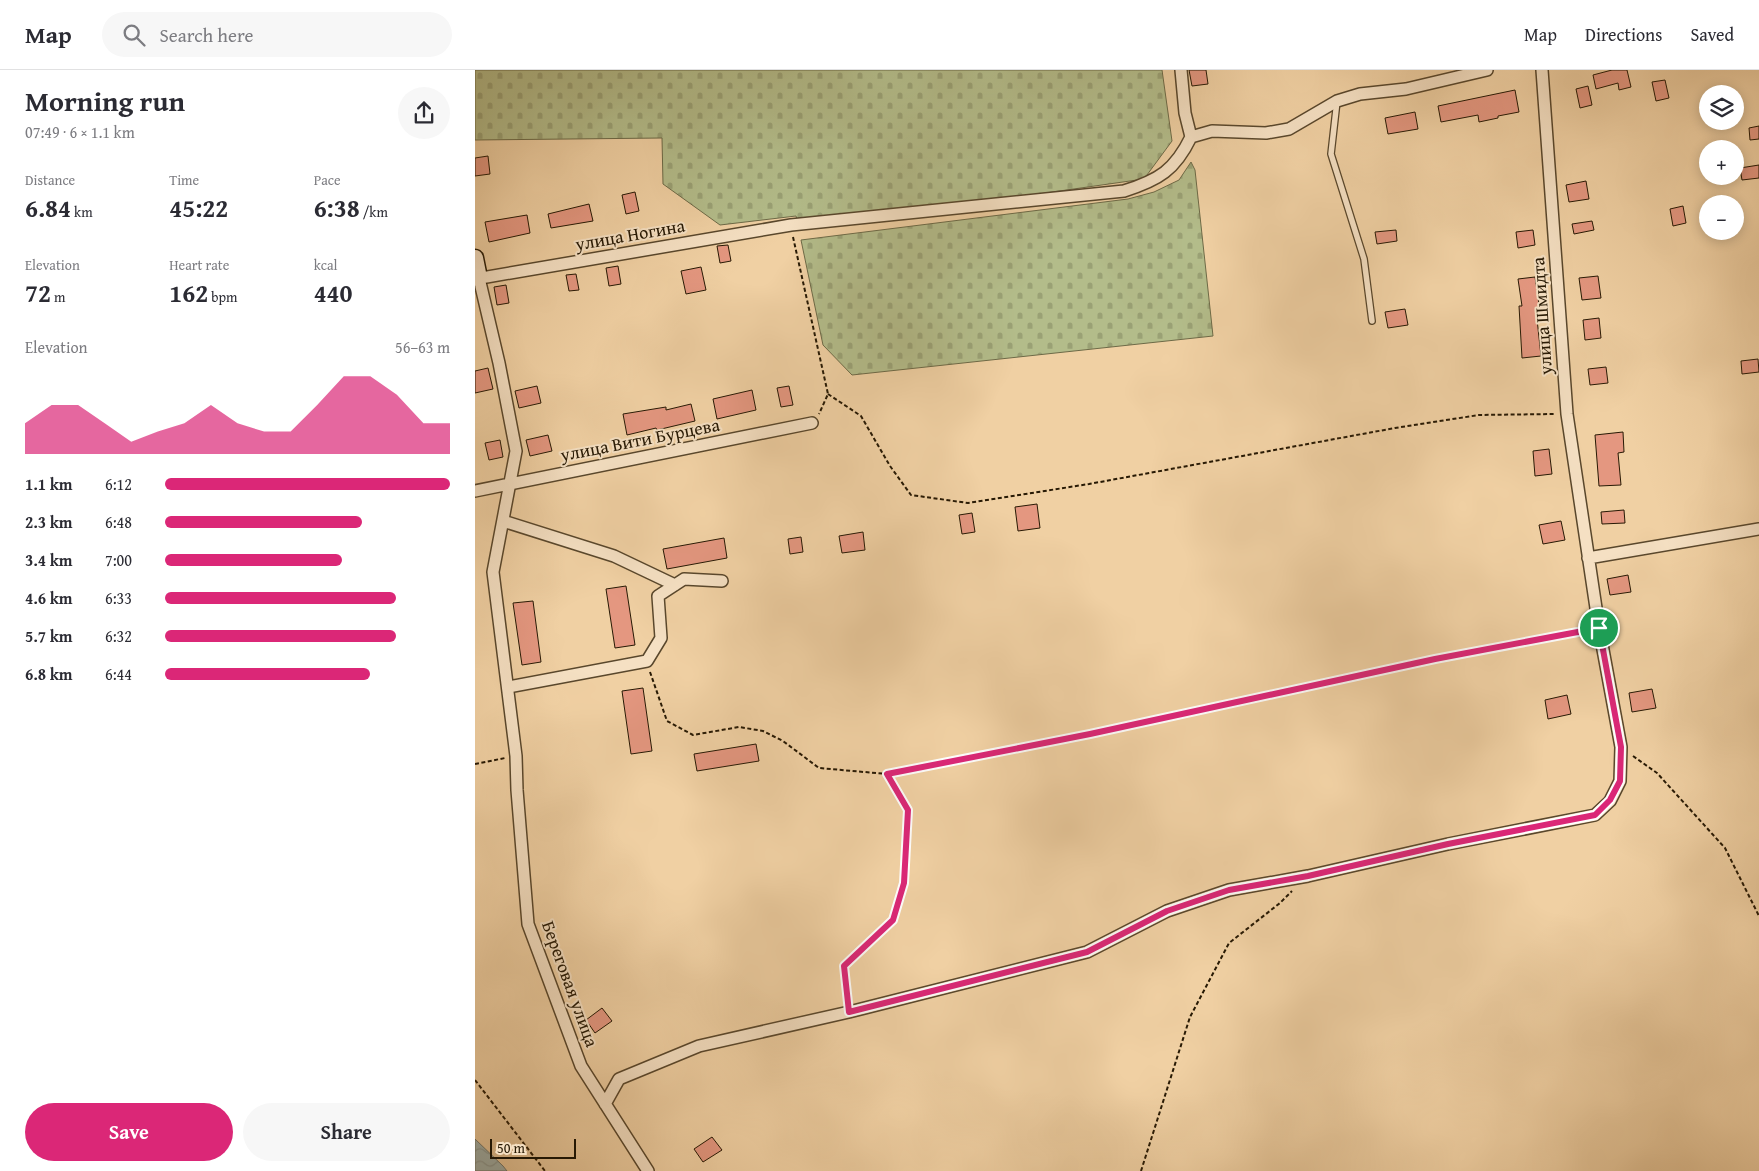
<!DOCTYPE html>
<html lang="en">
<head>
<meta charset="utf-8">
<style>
  :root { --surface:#fff; --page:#f7f7f7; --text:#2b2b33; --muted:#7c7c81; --line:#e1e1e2; --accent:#db2777 }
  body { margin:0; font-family:"Gentium Book Plus",serif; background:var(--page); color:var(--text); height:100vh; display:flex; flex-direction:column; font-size:19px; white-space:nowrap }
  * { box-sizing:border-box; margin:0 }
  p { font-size:16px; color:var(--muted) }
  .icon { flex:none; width:28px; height:28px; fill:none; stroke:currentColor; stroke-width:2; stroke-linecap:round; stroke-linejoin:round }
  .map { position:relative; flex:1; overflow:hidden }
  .panel { display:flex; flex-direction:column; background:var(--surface); width:475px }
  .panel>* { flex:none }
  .controls { position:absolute; left:1224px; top:15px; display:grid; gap:10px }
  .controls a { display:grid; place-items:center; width:45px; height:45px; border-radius:50%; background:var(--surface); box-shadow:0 2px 12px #0003; font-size:25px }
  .scale { position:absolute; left:15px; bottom:12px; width:86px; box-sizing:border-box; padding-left:5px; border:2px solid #271904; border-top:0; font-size:14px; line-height:18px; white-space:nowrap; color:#271904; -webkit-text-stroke:4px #f5e0c3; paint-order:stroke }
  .pin { position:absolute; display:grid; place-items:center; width:42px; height:42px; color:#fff; margin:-21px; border:2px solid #fff; border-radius:50%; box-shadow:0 1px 5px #0007 }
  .round { display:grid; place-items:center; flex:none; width:52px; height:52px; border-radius:26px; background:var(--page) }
  .summary { display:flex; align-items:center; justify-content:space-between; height:85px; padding:0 25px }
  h1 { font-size:28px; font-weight:800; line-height:38px }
  .stats { display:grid; grid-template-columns:repeat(3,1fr); gap:8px; height:85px; padding:5px 25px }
  .stats div { display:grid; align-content:center }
  .stats b { font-size:25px; font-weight:800 }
  .stats small { font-size:14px; font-weight:400 }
  .stats p { font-size:14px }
  .chart { height:140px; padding:10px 25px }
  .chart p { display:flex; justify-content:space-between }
  .chart svg { width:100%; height:90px; margin-top:5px; fill:var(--accent); opacity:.7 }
  .cta { display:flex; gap:10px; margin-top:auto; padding:10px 25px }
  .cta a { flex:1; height:58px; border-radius:30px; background:var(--accent); color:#fff; font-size:20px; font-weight:800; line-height:58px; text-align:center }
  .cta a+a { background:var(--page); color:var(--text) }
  ul { padding:0 25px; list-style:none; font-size:16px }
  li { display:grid; grid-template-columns:80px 60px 1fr; align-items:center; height:38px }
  li i { height:12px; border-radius:6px; background:var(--accent) }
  header { display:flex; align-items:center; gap:30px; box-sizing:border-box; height:70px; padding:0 25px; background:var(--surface); border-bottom:1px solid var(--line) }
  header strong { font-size:24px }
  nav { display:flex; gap:28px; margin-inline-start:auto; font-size:18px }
  .search { width:350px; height:45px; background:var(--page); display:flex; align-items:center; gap:12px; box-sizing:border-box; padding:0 18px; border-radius:28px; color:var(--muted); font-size:19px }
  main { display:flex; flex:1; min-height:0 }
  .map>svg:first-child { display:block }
  .cemetery { fill:url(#cemetery-stones); stroke:#6d6a47 }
  .water { fill:url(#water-waves); stroke:#6f766c }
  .building { fill:#e49780; stroke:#271904 }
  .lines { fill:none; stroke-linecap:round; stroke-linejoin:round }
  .lane-casing { stroke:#59472c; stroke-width:8 }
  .street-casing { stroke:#59472c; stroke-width:14 }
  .secondary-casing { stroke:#271904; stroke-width:19 }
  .path { stroke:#271904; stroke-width:2; stroke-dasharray:4 2.5; stroke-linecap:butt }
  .lane { stroke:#f5e0c3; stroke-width:5.5 }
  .street { stroke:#f5e0c3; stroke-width:11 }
  .secondary { stroke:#f5e0c3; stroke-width:16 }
  .route-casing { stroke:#fff; stroke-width:10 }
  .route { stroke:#db2777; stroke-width:6 }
  .labels { text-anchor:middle; stroke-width:4; stroke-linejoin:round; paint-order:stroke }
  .street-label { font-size:18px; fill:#271904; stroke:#f5e0c3 }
</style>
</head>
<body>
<header>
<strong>Map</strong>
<div class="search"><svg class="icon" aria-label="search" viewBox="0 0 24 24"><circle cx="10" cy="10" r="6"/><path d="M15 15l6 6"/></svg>Search here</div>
<nav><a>Map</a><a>Directions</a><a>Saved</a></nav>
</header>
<main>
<section class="panel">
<div class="summary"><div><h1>Morning run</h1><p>07:49 · 6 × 1.1 km</p></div><a class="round"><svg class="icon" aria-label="share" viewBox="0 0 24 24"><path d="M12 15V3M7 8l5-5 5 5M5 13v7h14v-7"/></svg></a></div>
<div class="stats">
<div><p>Distance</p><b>6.84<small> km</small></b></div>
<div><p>Time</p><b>45:22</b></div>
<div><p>Pace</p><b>6:38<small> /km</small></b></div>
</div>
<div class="stats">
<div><p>Elevation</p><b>72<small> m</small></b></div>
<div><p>Heart rate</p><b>162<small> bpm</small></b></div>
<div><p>kcal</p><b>440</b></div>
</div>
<div class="chart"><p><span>Elevation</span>56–63 m</p>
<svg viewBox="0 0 160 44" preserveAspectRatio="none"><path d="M0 44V29L10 20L20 20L30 29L40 38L50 33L60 29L70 20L80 29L90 33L100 33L110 20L120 6L130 6L140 15L150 29L160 29V44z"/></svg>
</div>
<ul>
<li><b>1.1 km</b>6:12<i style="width:100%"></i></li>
<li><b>2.3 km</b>6:48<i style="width:69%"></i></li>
<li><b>3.4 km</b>7:00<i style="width:62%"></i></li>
<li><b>4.6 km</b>6:33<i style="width:81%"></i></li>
<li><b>5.7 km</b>6:32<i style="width:81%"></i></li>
<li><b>6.8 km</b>6:44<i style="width:72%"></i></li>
</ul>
<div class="cta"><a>Save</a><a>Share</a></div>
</section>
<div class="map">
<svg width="1284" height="1101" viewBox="0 0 1284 1101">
  <defs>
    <pattern id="cemetery-stones" width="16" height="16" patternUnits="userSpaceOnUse" patternTransform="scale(1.25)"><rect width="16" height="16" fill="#b3bc8a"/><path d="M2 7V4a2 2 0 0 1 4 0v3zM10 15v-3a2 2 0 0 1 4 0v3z" fill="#9aa175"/></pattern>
    <pattern id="water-waves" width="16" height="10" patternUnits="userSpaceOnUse" patternTransform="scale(1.25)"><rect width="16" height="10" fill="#9fb4b1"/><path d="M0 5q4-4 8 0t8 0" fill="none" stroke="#899a97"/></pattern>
  </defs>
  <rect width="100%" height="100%" fill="#f0d0a3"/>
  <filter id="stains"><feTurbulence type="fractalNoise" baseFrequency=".004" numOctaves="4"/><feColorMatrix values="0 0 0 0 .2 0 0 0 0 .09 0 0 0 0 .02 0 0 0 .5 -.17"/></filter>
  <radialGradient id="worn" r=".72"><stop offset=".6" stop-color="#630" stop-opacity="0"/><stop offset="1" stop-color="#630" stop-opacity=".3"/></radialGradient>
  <path class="cemetery" d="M0,0H687L697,71L669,109L324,158L321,146L245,155L188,114L187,68L0,70Z
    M716,92L720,100L738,266L377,305L348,275L326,170L653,129L679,122L704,110Z"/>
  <path class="water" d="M0,1069L28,1096L32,1101H0Z"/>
  <path class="building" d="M714,0H731L733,14L717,16Z
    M1137,0H1152L1156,17L1144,20L1143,13L1121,19L1118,5Z
    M1190,10L1194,28L1181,31L1177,12Z
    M1113,16L1117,35L1105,38L1101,19Z
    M1040,20L1044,42L1023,46V48L1004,52L1003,45L966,52L963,36Z
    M940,42L943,59L913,64L910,48Z
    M1284,56V69L1275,70L1274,58Z
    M13,86L15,104L0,106V88Z
    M1284,95V108L1267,110L1265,98Z
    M1111,111L1114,129L1094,132L1091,115Z
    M160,122L164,141L151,144L147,125Z
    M114,134L118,151L76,158L73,144Z
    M1208,136L1211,153L1198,156L1195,139Z
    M52,145L55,163L14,172L10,152Z
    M1117,151L1119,160L1099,164L1097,154Z
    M921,160L922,171L902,174L900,162Z
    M1058,160L1060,175L1043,178L1041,162Z
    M253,175L256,191L245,193L242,176Z
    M143,196L146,214L134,216L131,198Z
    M226,197L231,220L211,224L206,201Z
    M101,204L104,220L94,221L91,205Z
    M1123,206L1126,228L1107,230L1104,208Z
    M1060,207L1066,248L1062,249L1066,286L1047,288L1044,236H1047L1043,209Z
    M31,215L34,233L22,235L19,217Z
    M930,239L933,255L913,258L910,242Z
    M1124,248L1126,268L1110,270L1108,250Z
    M1283,289L1284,302L1267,304L1266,291Z
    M1131,297L1133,313L1115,315L1113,299Z
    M13,298L18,319L0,323V301Z
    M62,316L66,333L44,338L40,321Z
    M314,316L318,335L306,337L302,318Z
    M277,320L281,340L242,349L238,329Z
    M216,334L220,351L182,360L181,358L152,365L148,344L191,337V340Z
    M1148,362L1149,382L1143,383L1146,415L1124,416L1120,365Z
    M73,365L77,381L55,386L51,370Z
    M25,370L28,387L14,390L10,373Z
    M1074,379L1077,404L1060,406L1058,381Z
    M562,434L565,458L543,461L540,437Z
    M1149,440L1150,453L1127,454L1126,442Z
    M497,443L500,462L487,464L484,445Z
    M1086,451L1090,470L1068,474L1064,455Z
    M388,462L390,480L367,483L364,466Z
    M326,467L328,482L315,484L313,469Z
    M249,468L252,488L192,499L188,479Z
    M1153,505L1156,522L1135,525L1132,509Z
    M151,516L160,575L140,578L131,519Z
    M58,531L66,592L47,595L38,533Z
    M168,618L177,681L156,684L147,621Z
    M1177,619L1181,638L1157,642L1154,623Z
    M1092,625L1096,644L1073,649L1070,630Z
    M281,674L284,691L222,701L219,684Z
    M127,938L137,951L120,963L111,950Z
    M237,1067L247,1080L228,1092L219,1079Z"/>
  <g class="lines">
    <g class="lane-casing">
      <path id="lane" d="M862,31L856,84L889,189L897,251"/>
    </g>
    <g class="street-casing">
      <path id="street" d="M706,0L710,43L716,67
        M4,208L24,293L41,381L18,502L41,686L42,720L53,854L106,996L173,1101
        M0,209L316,155L649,121C684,110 700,100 716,67L737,61L791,63L814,59L862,31L885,24L931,19L1012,0
        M0,421L337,353
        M28,451L139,486L200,515
        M1113,488L1284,459
        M33,617L172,591L186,568L183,526L209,509L247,511
        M130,1034L144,1009L224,976L374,942L612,882L692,841L754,820L833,806L973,774L1120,745L1135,731L1145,711L1146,677L1124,558L1092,344L1067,0"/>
    </g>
    <g class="secondary-casing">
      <path id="secondary" d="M0,188L4,208"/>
    </g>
    <path class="path" d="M318,167L353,324L344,344
      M353,324L386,346L415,396L436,425L493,433L614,414L920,358L1004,345L1080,344
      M175,602L192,651L218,665L264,657L288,661L308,671L344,698L412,704L615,664L960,589L1114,560
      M1158,686L1182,703L1250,778L1284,846
      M0,694L30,688
      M373,930L369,896L419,850L429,813L433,740L412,704
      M0,1010L70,1101
      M666,1101L715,947L754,873L805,833L817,821"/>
    <use href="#lane" class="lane"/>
    <use href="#street" class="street"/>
    <use href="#secondary" class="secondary"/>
  </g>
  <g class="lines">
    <g class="route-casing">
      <path id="route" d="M1124,558L1146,677L1145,711L1135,730L1120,745L973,774L833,806L754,820L692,841L612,882L374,942L369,896L418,850L429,813L433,740L412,704L615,664L960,589Z"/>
    </g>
    <use href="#route" class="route"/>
  </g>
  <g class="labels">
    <g class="street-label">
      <text transform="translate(155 165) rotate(-10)" y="6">улица Ногина</text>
      <text transform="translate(1067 246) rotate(-94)" y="6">улица Шмидта</text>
      <text transform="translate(165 370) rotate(-11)" y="6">улица Вити Бурцева</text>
      <text transform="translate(95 914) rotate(70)" y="6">Береговая улица</text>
    </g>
  </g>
  <rect width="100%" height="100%" filter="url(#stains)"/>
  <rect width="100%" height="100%" fill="url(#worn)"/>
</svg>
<div class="controls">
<a><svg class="icon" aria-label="layers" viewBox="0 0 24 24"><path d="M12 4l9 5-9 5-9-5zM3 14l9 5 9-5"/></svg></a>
<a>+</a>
<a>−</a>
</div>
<div class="scale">50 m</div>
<div class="pin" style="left:1124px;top:558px;background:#1e9e55"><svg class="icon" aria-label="arrive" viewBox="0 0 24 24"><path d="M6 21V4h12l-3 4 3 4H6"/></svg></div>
</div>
</main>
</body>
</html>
